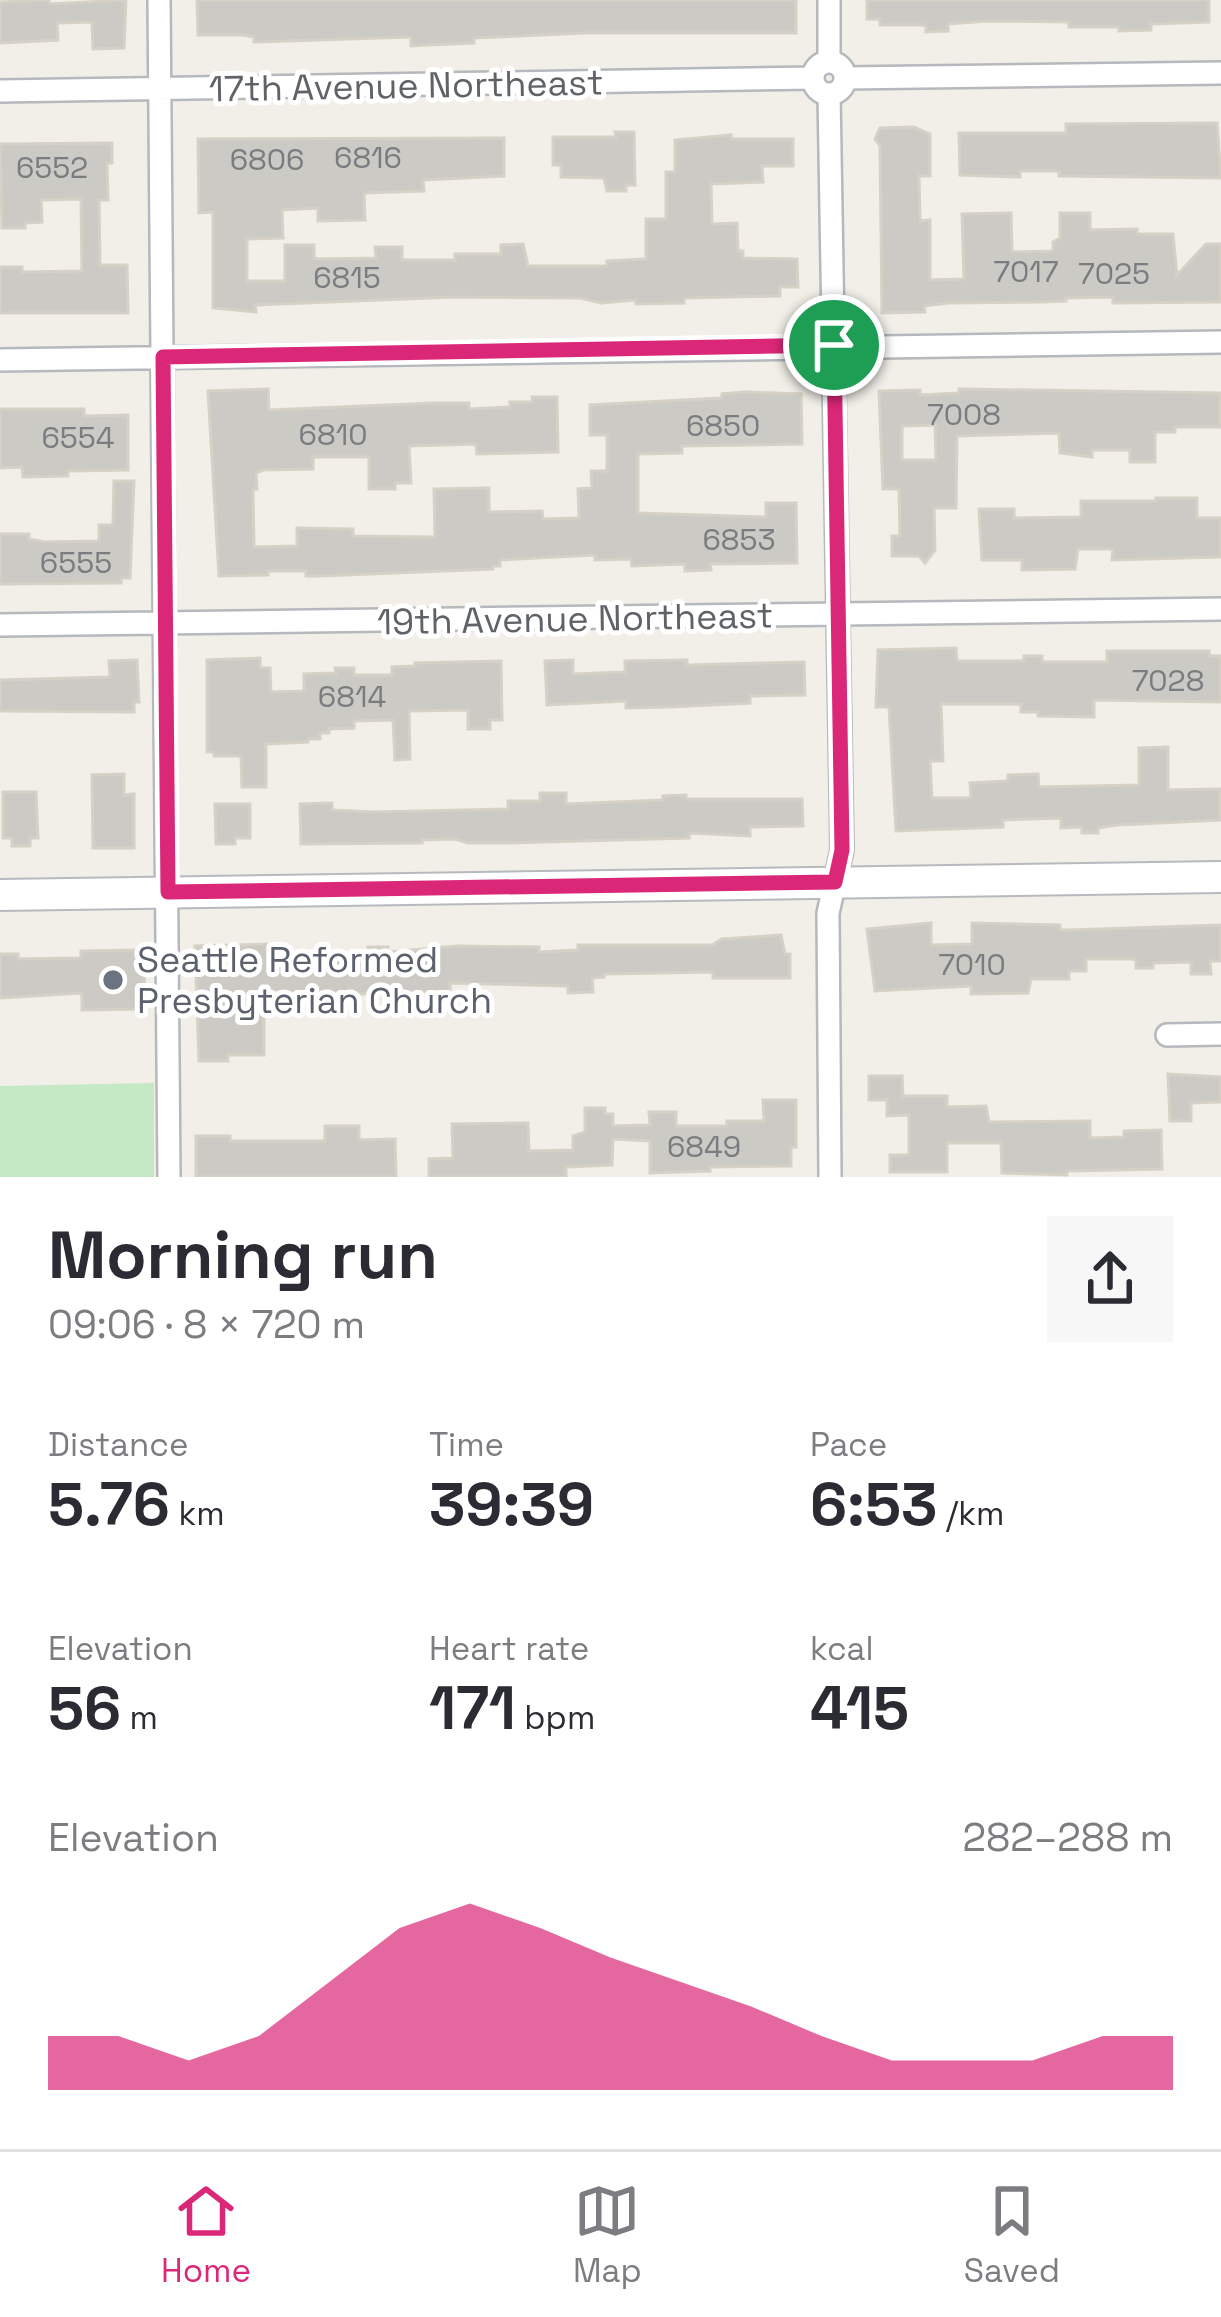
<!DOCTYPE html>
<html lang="en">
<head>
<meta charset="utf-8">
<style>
  :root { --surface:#fff; --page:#f7f7f7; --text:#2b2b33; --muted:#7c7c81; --line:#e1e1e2; --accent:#db2777 }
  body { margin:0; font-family:"Space Grotesk",sans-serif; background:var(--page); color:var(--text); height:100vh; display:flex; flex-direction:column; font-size:45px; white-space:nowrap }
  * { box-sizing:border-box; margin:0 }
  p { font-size:39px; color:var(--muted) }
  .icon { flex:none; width:66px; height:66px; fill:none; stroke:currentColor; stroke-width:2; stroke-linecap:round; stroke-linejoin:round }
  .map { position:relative; height:1177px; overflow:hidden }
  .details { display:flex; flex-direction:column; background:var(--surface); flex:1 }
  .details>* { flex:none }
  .pin { position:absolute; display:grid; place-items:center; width:102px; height:102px; color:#fff; margin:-51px; border:6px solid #fff; border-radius:50%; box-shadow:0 3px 12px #0007 }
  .round { display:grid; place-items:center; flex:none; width:126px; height:126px; border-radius:0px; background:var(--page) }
  .overview { display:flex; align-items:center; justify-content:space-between; height:204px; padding:0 48px }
  h1 { font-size:66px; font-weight:800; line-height:90px }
  .figures { display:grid; grid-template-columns:repeat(3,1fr); gap:18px; height:204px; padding:12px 48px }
  .figures div { display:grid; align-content:center }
  .figures b { font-size:60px; font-weight:800 }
  .figures small { font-size:33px; font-weight:400 }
  .figures p { font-size:33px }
  .chart { height:336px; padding:24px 48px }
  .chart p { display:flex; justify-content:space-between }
  .chart svg { width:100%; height:216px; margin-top:12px; fill:var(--accent); opacity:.7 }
  .tabs { display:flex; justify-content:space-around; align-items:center; height:168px; border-top:3px solid var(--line); background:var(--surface); font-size:33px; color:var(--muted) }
  .tabs a { display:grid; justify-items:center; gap:6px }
  .tabs .on { color:var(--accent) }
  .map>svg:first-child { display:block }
  .green { fill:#c5e8c5 }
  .building { fill:#cccac5; stroke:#d6d1c6; stroke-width:3; fill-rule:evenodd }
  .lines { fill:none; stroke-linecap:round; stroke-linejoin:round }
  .street-casing { stroke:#b5b8bc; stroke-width:26 }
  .secondary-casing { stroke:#b6babf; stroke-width:34 }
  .street { stroke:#fff; stroke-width:21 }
  .secondary { stroke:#fff; stroke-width:30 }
  .route-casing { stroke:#fff; stroke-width:24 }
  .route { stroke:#db2777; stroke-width:15 }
  .worship-dot { fill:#6b7280; stroke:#fff; stroke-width:4.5 }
  .labels { text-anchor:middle; stroke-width:10; stroke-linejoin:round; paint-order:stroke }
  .number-label { font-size:30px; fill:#7a7d7f }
  .street-label { font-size:36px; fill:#5f6368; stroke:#fff }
  .worship-label { font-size:36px; fill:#5b616d; stroke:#fff; text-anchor:start }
</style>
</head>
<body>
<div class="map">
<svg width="1221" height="1177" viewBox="0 0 1221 1177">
  <rect width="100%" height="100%" fill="#f1efe8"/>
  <path class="green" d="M154,1083V1177H0V1086Z"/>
  <path class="building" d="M49,0V4L126,0L124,48L93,49L92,22L57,23L58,40L0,43V2Z
    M197,0H796V33H585L474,38V43L428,45L411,46V37L254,42V37L243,35H198Z
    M867,0H1209V22L1151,24V30L1119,31V27H1069V22L988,21L948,24V31L926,32V25H880V19H867Z
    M1217,123L1221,178L1059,176V171H1020V177L960,175L959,133H1066V124Z
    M914,127L930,134V176H919L920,221L930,220V280L964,279L962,214L1011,213L1012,252L1053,251V242L1060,238V213H1090V230L1137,229V234H1173L1177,275L1206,244H1220L1221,302L1113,303V297L1066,298V301L1043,302L948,303L924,306L925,312L882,313L880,146L875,139L880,128Z
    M615,132H634L635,185H626V191H607L604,178L561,177V165H553V137H616Z
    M731,135V139H793V166H762L763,182L711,184L712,224L737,223L738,251H743V258L797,259L798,287H780V296L684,298V303L636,304V300L601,303L581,298L455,297L255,305L256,312L213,308V212L199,213L198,139L504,138V176L423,180L424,191L364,193L365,220L318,221V208L282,210L283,238L247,239V281H285V245H314V258L319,259L376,258L375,247H402V260H455V254H501V245L523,244L528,266H607V261L646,259V219H666V172H675V140Z
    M112,143V163H107L108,200H99L100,265H127L128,313H0V267H22V272L82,271L81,199L41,200L42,222L25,223V228H2L0,144Z
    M268,389L269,410L434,403H469V409L510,407V402H533L532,397H557L558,452L477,454L476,444L409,446L411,483H395V489H369V457H313V469L263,470L256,473L257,489H253L254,547L297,546V528L353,529V536L435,537L434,489L489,488V512L542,511L543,519L579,518L578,489L592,488L591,471H607V435H590V405L722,398V394L746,392L801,394L802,444L682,446V453L638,454V513L766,517V503H796L797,563L710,564L711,570L685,571V564L632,566L631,559L595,560V555L500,560V566H493V569L320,576H306V571H268V575L219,576L208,391Z
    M959,389L1220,393V427H1175V432H1155V462H1130V450H1092V457L1060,453L1059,433L957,436L956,508H934L935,550L925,563L919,556H892V536H900L899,489H883L879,391L920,390V395L959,393ZM935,425L936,460H902V426Z
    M0,409H84V416L128,415V470L68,471V476L23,477L22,467L0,468Z
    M114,481H134L130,578H121V583L0,584V534H29V539L44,542L99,541V525H113Z
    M1156,498H1197V518H1221V557L1112,560L1113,549H1078L1075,569L1022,570V560H982L979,509H1014V518L1081,517V501H1156Z
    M956,648L957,661H1024V656H1042V662H1107V651H1209V656H1221V702L1094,700V717L1038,716V712H1021V704H941L943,761H930L932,798H971L970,783L1008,781V775L1038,774L1039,787L1139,785V748L1168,747V790L1220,789V820L1117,825L1098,828V833H1082V827L1061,828V818L1003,820V827L896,831L889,707H876L878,650Z
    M260,658V668H270L271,692L304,691V674L336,673L335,668H354V675H392V667L415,666V663L501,661L502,720H490V729H468V710L409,711L410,759L395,760L393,720L354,721V728L329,729V733H320V739H308V742L266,744V787H242L241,756H214V752H207V660Z
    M137,660L139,702H134V712L0,711V680L110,677L109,661Z
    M573,660V674L625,672V661L687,660V665L804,662L805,695L750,696V703L670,707L626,708V701L547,705L545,661Z
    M124,774V795L134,794V848H93L92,775Z
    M3,792H36L38,838H30V846H12V838H3Z
    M540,793H566V804L663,800V796L686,795V799H802L803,826L750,827V836L689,833V838L508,843H468L455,839L422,840V843L301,844L300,804L332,803V810L374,812L508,809V801H540Z
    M215,804H250V838H235V844H216Z
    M931,923V945L972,944V923L1060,925V930H1069L1221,925V961H1210L1211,974H1191V962L1153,963V968H1136V960L1132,959H1086V971H1069V979H1031L1028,993L971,994V986L875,991L867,929Z
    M781,935L785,954H790V978H713V972L604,974V977L592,978L593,992L568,993V986L450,983V991L357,994V1000H327V994L274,995V1005H264V1055H228V1061H199L195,946L273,944V953L368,958V947H388V952L458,946L539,947V952L578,950V945H712L722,939Z
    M144,950L145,1009L82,1010V993L0,998V954H18V959L81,958V951Z
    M1168,1074L1221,1077V1102L1191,1103V1121H1170Z
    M869,1076H902L903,1096H947V1107L986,1106L989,1122L1090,1121V1138L1124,1137V1131L1161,1130L1162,1169L1067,1171V1175L1002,1173L1001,1143H947V1172H890V1155H909V1115L887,1116V1100H869Z
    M763,1100H796V1147H791V1166L710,1167V1171L650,1173V1141L613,1139L612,1165L566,1167V1177H429V1159L453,1158L452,1124L528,1123L529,1151L573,1150V1136L585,1132V1108H605V1114H613V1126L650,1125L649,1112H676V1126H727V1121H764Z
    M325,1126H359V1140L395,1139L396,1177H196V1136H230V1141H325Z"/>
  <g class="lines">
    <g class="street-casing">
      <path id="street" d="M159,0L169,1177
        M829,0V62
        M813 78a16 16 0 1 1 32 0a16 16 0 1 1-32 0Z
        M845,78L1221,73
        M0,91L813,78
        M829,94L842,850L828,913L830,1177
        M0,360L1221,342
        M0,625L1221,609
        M1167,1035L1221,1034"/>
    </g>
    <g class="secondary-casing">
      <path id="secondary" d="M0,895L1221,877"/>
    </g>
    <use href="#street" class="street"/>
    <use href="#secondary" class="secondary"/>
  </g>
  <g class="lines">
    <g class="route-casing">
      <path id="route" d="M834,345L842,850L835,882L168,892L163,357Z"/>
    </g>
    <use href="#route" class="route"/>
  </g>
  <circle class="worship-dot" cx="113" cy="980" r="12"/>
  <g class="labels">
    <g class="number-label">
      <text x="368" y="168">6816</text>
      <text x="267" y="170">6806</text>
      <text x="52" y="178">6552</text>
      <text x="1026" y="282">7017</text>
      <text x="1114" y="284">7025</text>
      <text x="347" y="288">6815</text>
      <text x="964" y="425">7008</text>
      <text x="723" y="436">6850</text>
      <text x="333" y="445">6810</text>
      <text x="78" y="448">6554</text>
      <text x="739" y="550">6853</text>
      <text x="76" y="573">6555</text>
      <text x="1168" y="691">7028</text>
      <text x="352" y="707">6814</text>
      <text x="972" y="975">7010</text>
      <text x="704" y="1157">6849</text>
    </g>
    <g class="street-label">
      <text transform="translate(406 85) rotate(-1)" y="13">17th Avenue Northeast</text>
      <text transform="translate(575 618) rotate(-1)" y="13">19th Avenue Northeast</text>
    </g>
    <g class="worship-label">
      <text x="137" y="972">Seattle Reformed<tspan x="137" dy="41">Presbyterian Church</tspan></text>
    </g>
  </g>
</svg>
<div class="pin" style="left:834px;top:345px;background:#1e9e55"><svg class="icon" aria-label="arrive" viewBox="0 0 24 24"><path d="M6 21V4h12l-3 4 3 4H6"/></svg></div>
</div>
<section class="details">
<div class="overview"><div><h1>Morning run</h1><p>09:06 · 8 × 720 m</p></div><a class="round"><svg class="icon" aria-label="share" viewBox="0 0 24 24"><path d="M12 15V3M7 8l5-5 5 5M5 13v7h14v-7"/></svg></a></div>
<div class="figures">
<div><p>Distance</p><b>5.76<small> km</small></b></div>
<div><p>Time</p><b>39:39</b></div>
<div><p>Pace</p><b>6:53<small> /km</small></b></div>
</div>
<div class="figures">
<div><p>Elevation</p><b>56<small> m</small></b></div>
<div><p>Heart rate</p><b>171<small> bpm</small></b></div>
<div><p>kcal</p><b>415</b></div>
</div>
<div class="chart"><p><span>Elevation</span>282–288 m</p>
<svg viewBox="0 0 160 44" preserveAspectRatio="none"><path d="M0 44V33L10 33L20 38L30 33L40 22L50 11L60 6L70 11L80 17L90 22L100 27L110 33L120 38L130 38L140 38L150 33L160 33V44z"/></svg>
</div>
</section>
<nav class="tabs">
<a class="on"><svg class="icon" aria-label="home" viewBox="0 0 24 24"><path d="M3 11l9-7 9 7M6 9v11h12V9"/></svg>Home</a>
<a><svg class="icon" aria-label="map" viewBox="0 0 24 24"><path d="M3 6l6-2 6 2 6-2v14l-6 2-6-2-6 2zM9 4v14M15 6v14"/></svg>Map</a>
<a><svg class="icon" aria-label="saved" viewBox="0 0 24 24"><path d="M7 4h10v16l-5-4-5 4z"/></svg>Saved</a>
</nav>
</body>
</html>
